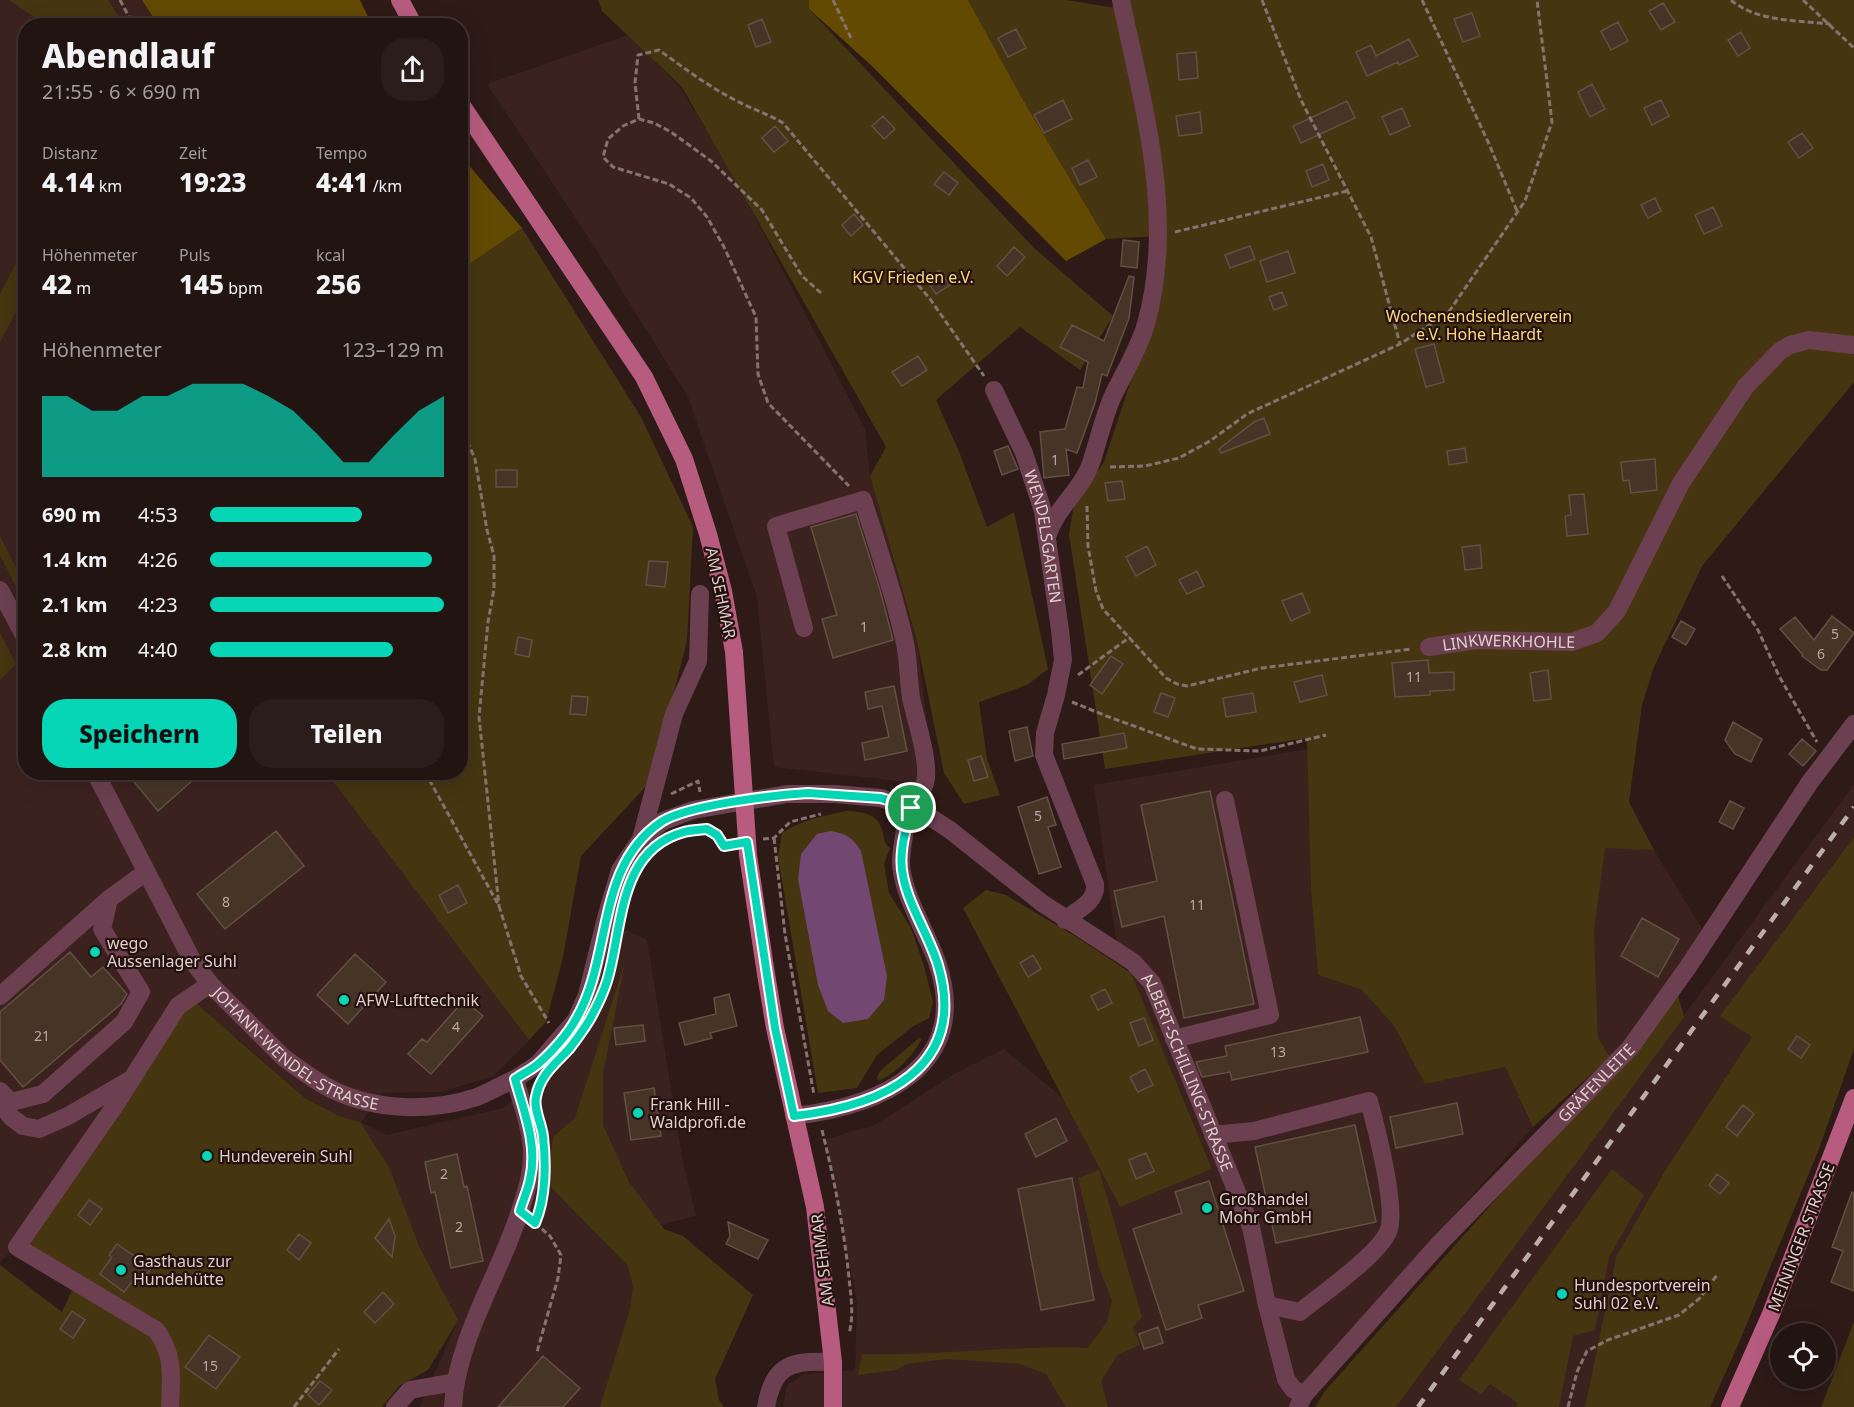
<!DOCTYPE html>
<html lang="de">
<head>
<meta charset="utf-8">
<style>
  :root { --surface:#221411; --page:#2a1d1a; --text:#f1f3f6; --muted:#a29e9f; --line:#3f3331; --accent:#06d5b6 }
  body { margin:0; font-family:"Noto Sans",sans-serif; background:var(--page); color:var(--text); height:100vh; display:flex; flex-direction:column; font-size:22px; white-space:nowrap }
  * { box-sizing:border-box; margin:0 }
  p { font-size:20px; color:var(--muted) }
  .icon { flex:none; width:33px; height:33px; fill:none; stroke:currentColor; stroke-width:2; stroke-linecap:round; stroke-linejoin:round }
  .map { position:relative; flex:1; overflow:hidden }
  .panel { position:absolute; left:18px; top:18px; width:450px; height:762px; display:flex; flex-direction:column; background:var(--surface); border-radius:24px; box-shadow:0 6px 24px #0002,0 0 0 2px var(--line) }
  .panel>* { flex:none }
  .tools { position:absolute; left:1770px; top:1323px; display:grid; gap:12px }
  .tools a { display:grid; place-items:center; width:66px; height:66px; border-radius:50%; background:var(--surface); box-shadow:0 6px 24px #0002,0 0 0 2px var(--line); font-size:30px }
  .pin { position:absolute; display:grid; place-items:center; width:51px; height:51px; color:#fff; margin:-26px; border:3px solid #fff; border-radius:50%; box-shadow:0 2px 6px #0007 }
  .round { display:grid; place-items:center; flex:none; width:63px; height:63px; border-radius:24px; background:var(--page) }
  .overview { display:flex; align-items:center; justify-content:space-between; height:102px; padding:0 24px }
  h1 { font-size:33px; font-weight:800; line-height:45px }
  .figures { display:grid; grid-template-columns:repeat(3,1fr); gap:9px; height:102px; padding:6px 24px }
  .figures div { display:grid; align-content:center }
  .figures b { font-size:26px; font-weight:800 }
  .figures small { font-size:16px; font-weight:400 }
  .figures p { font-size:16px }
  .chart { height:168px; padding:12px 24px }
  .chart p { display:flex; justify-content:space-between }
  .chart svg { width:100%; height:108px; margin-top:6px; fill:var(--accent); opacity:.7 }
  .button { display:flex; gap:12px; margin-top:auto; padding:12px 24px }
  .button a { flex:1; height:69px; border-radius:24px; background:var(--accent); color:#111; font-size:24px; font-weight:800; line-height:69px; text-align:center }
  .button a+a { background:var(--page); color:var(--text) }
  ul { padding:0 24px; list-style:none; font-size:20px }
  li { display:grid; grid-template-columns:96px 72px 1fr; align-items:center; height:45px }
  li i { height:15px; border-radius:8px; background:var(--accent) }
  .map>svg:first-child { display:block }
  .built { fill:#3c221f }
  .green { fill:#453611 }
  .forest { fill:#624a03 }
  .water { fill:#724771 }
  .building { fill:#463427; stroke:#635042; stroke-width:1.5 }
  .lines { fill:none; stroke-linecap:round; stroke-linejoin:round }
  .path { stroke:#857370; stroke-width:3; stroke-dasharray:6 3; stroke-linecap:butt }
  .minor { stroke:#6c4050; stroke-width:18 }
  .major { stroke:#b75c7e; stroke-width:18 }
  .rail { stroke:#bdadab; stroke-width:4.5; stroke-dasharray:10 10; stroke-linecap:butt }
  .route-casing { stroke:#fff; stroke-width:12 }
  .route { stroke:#06d5b6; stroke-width:8 }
  .poi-dot { fill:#06d5b6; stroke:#24110e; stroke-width:2 }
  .labels { text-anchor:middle; stroke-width:4.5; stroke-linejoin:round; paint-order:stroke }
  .number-label { font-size:14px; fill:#b9a9a4 }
  .park-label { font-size:16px; fill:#fdd880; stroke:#24110e }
  .street-label { font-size:16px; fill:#dfd0ce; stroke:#24110e }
  .poi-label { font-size:16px; fill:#dfd0ce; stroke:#24110e; text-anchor:start }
</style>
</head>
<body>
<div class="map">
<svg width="1854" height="1407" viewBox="0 0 1854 1407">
  <rect width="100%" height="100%" fill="#2e1a17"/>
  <path class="built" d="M0,0H142L158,25L26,26V772L328,773L529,1040L494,1076L441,1092L382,1093L361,1122L387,1135L503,1108L563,1059L602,999L620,927L647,940L683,1162L696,1216L654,1226L648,1279L609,1407H420L458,1320L419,1246L360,1122L339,1116L305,1098L236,1037L0,1262Z
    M631,34L680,88L727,163L865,429L870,476L918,647L934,785L774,767L757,597L688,397L594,246L487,84Z
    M1308,749L1311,890L1318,975L1362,990L1394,1026L1425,1083L1505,1067L1533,1127L1309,1378L1292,1407H783L787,1385L805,1374L855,1370L857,1303L826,1139L875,1125L956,1073L1004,1049L1063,1098L1120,1207L1212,1169L1116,939L1094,785Z
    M1854,784V837L1721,1015L1752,1037L1663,1174L1616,1257L1585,1407H1396Z
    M1605,847L1654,850L1704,932L1633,1035L1610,1057L1598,1038L1594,932Z"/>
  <path class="green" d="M9,0H108L124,25H46Z
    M598,0H809V9L1034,248L1113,316L1080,370L1020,327L936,400L960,454L987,527L1014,512L1048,669L1027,685L979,702L987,759L1000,795L964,804L944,773L917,641L870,476L886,447L682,87L602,11Z
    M968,0H1066L1122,9L1121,0H1854V382L1702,566L1654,667L1642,705L1629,802L1654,850L1605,848L1594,932L1598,1038L1610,1057L1533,1127L1505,1067L1425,1084L1394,1026L1362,990L1318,975L1311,890L1307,738L1105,769L1069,534L1074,504L1104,462L1134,371L1158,236L1106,239L1026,105Z
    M522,228L641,417L693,527L687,641L651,781L581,856L563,957L546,1022L529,1040L327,773L460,772L461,270Z
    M25,245V295L0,342V294Z
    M0,536L23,581L25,576V605L0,555Z
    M0,633L16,664L0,680Z
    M846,811C872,812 881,816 885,843L890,848L884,864L889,893L911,928L924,966L933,1002L929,1018L912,1027L877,1055L857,1088L818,1093L778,857L782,833C801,820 823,816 846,811Z
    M1854,837V1049L1819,1149L1738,1345L1710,1407H1585L1616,1257L1663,1174L1752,1037L1720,1016Z
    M986,890L1006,895L1078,938L1131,973L1212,1169L1120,1207L963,908Z
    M625,962L603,1074V1125L629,1182L664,1229L683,1236L753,1295L715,1379L719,1400L724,1407H600L630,1309L633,1287L628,1266L548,1184L553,1137L575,1118Z
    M1678,995L1684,1017L1396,1407H1315L1325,1391Z
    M190,998L305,1098L339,1116L360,1122L389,1167L419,1246L458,1320L428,1370L399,1386L382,1407H0V1265L62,1312L76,1282L17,1247Z
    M919,1038L922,1039C912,1057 897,1072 879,1081L877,1078L880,1071Z
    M1612,1169L1644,1195L1609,1257L1595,1330L1573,1336L1559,1407H1516L1518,1403L1490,1384L1481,1394L1459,1380Z
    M1099,1170L1142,1317L1133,1327L1140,1345L1117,1355L1101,1381L1108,1407H1066L1046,1374L1020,1364L947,1359L907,1364L895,1370L858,1375L862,1354C938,1356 1013,1345 1088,1348L1107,1322L1112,1301L1099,1267L1078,1178Z
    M1854,1322V1407H1821Z"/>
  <path class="forest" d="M142,0H360L372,25H158Z
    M809,0H968L1026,105L1106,239L1066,261L873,67L809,9Z
    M461,156L522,228L461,270H460Z"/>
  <path class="water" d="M830,831C846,833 853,838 861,851L887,976L884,1000L868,1019L843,1023L828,1011L818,985L798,879L801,854L817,834Z"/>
  <path class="building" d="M1663,3L1675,22L1661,30L1649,11Z
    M1472,13L1480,36L1463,42L1454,19Z
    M762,19L771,42L756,47L748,25Z
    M1618,22L1628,41L1611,50L1601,31Z
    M1016,29L1026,48L1008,57L998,38Z
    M1741,32L1750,48L1738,56L1728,40Z
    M1409,39L1418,56L1399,65L1398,62L1367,76L1356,52L1371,45L1376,56Z
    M1196,52L1198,78L1179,80L1177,54Z
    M1592,84L1605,109L1590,117L1578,92Z
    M1063,100L1072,119L1044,133L1034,115Z
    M1661,100L1669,116L1652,125L1644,108Z
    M1347,101L1355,118L1301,143L1293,126Z
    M1402,108L1410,126L1390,135L1382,117Z
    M1200,112L1202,133L1179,136L1176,116Z
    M883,116L895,129L884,139L872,126Z
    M775,126L788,141L774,152L762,138Z
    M1802,133L1813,148L1799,158L1788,142Z
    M1088,160L1097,177L1080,185L1072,168Z
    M1323,164L1329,180L1312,187L1306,171Z
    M944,172L958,183L949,195L934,184Z
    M1655,198L1661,211L1648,218L1641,205Z
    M1713,207L1722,226L1704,234L1695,215Z
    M854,214L863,225L851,236L842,225Z
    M1123,240L1139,242L1137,268L1121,266Z
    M1250,246L1255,259L1230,268L1225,255Z
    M1014,247L1025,257L1007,276L997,266Z
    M1288,251L1295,273L1267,282L1260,261Z
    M939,270L950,285L936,294L926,280Z
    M1129,276L1134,277L1129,318L1107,376L1102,374L1095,403L1077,453L1066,449L1069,475L1044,478L1040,432L1065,429L1077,387L1083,388L1088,362L1060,347L1072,325L1104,341Z
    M1282,292L1287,305L1274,310L1269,297Z
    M1434,344L1444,382L1426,387L1415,349Z
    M918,356L927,370L902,386L892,372Z
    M1264,418L1270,434L1221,453L1219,449L1254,422Z
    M1008,446L1018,469L1002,475L994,451Z
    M1465,448L1467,462L1449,465L1447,451Z
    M1655,459L1657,490L1631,493L1629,480L1623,481L1621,462Z
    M496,470H517V487H496Z
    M1122,481L1125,499L1108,501L1105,483Z
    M1584,494L1588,534L1567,536L1565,516L1571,515L1569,495Z
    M856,514L880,590L893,640L833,658L822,619L837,615L811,527Z
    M1480,545L1482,568L1465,570L1462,547Z
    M1147,546L1156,565L1136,576L1126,557Z
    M649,561L668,562L665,587L646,585Z
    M1197,571L1204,586L1187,594L1179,580Z
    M1302,593L1310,612L1291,621L1282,601Z
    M1832,616L1854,633L1827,670H1821L1802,656L1803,655L1780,629L1795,617L1814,640Z
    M1681,621L1695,629L1686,645L1672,637Z
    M518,637L532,640L529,657L515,654Z
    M1111,656L1123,664L1102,694L1090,685Z
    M1428,660L1429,673L1454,672V690L1430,691V695L1395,697L1392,663Z
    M1548,670L1551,699L1534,701L1530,673Z
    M1322,675L1327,695L1300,702L1294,682Z
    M894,686L907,751L865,760L862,743L889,737L882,706L868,709L865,692Z
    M1161,693L1175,698L1168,717L1154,712Z
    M1253,693L1256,712L1226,717L1223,698Z
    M572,696L588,697L586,715L570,714Z
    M1733,722L1762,739L1751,762L1735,754L1725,740Z
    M1027,727L1033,756L1015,761L1009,731Z
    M1124,733L1127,748L1064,759L1062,744Z
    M1802,739L1816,751L1803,766L1789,754Z
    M981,756L988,777L974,781L968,760Z
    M126,772H202L158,811Z
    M1210,791L1254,1004L1184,1018L1164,916L1122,927L1114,891L1157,881L1141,805Z
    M1047,797L1056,825L1048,827L1061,867L1039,874L1018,807Z
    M1730,801L1744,808L1733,829L1719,822Z
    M276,831L304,866L225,929L197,894Z
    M458,885L467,903L448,913L439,895Z
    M1642,918L1679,939L1658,977L1621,956Z
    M70,952L91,977L103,967L127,994L121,1004L23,1087L0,1060V1012Z
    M355,954L386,982L348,1024L317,995Z
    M1033,955L1041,969L1028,977L1020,963Z
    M1105,989L1112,1003L1098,1010L1091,996Z
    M729,994L737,1026L710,1033L712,1038L685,1045L679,1023L716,1014L714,998Z
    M464,1000L483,1016L431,1074L408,1054L422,1039L427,1042Z
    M1360,1017L1368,1052L1232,1080L1230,1072L1202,1077L1196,1062L1227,1056L1225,1046Z
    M1144,1018L1153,1040L1139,1046L1130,1023Z
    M643,1025L645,1041L616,1045L614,1028Z
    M1797,1036L1810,1045L1801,1058L1788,1049Z
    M1145,1069L1153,1085L1138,1092L1130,1077Z
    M654,1088L661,1136L631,1140L624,1093Z
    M1457,1103L1463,1134L1396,1148L1390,1117Z
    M1743,1105L1754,1114L1737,1136L1726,1127Z
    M1056,1118L1067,1141L1036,1157L1025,1134Z
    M1355,1125L1376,1222L1276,1243L1255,1147Z
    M1146,1153L1154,1171L1136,1179L1129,1160Z
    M457,1154L464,1187L467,1186L483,1261L451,1268L435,1192L431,1193L425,1162Z
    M1717,1174L1729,1183L1720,1194L1709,1185Z
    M1072,1178L1094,1300L1041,1310L1018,1189Z
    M1209,1181L1244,1291L1198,1305L1202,1318L1166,1330L1133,1229L1182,1213L1175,1192Z
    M1852,1192L1854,1193V1291L1831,1282L1843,1251L1832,1247Z
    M89,1200L102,1209L90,1225L78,1215Z
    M389,1219L395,1236L392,1257L375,1238Z
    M728,1222L768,1240L758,1259L726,1244L730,1236Z
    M299,1234L311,1243L299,1260L287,1250Z
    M117,1244L151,1268L143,1280L137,1275L124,1292L100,1274L112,1257L109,1255Z
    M383,1292L394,1304L375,1323L364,1312Z
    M72,1311L85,1320L73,1338L60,1329Z
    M1158,1327L1163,1343L1144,1349L1139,1334Z
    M209,1335L240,1357L216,1389L185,1367Z
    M543,1356L580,1388L563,1407H498Z
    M320,1381L332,1390L319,1405L308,1395Z"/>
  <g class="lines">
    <path class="path" d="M120,0L134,26
      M833,0L851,38
      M1262,0L1301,100L1371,237L1400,344
      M1422,0L1489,144L1517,211
      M1731,0C1757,22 1797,20 1830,24
      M1803,0L1854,48
      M639,119L635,83L638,55L659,50C684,68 709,87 737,101C752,109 768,114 783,123L930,299L984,376
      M1175,232L1347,191
      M821,293L802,276L762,210L711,161L671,132L654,123L639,119L623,126L608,139L603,157L613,167L669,184L691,198L707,217L724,247L756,317L758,374L768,403L849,486
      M460,425L475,459L487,530L494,556V589L488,622L479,717L499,906
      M1110,467L1145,466L1179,458L1210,441L1247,414L1400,344L1448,313L1525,201L1552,122L1537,0
      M1087,506L1088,546L1096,591L1103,609L1166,678L1177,684L1187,686L1262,668L1412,649
      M1722,576L1758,630L1779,676L1817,742
      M1078,675L1130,637
      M1072,702L1109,717L1197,749L1260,751L1326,735
      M425,772L499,906L521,976L549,1023
      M671,794L698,781L700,792
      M694,831C710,828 715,833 724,846L730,845
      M774,838L785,934L814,1095
      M763,839L774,838L790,822L821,814
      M822,1130C834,1179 844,1228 849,1278C851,1297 854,1315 849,1334
      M535,1223L550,1236L561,1255L558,1278L537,1352
      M294,1407L339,1349
      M1568,1407L1577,1372L1587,1351L1608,1340L1679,1315L1700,1298L1717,1275"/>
    <g class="minor">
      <path id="s1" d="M994,390L1024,453L1043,511L1060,630L1063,660L1056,695L1045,733L1044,755L1095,884C1097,902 1077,910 1065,920"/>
      <path d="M1047,537C1056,507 1082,490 1091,463C1098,442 1103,419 1112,398C1123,374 1139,349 1146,324C1176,216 1143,106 1121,0"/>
      <path d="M0,590L26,639"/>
      <path id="s2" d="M1429,647L1476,640L1572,642L1597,633L1617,611L1681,483L1746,386L1780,351L1790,345L1809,340L1854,345"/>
      <path id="s3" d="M95,772L192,960L210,984L283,1057C299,1069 315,1081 333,1090C377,1111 432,1112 477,1097C490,1092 503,1084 515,1079"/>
      <path d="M641,839L674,714L698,661L700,594"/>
      <path d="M0,996L109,899L146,872"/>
      <path d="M1174,1039L1270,1015L1225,800"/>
      <path d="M0,1091L11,1102L43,1094L124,1022L141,992L102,929L109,899"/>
      <path d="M0,1103L11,1117L23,1126L39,1129L68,1116L128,1081"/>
      <path d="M794,1116C880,1106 973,1067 937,962C927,933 900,890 901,860C902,846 906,818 912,806C917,797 925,789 926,778C928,756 916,721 911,698C908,679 909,658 904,639C894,592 877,546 863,500L776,526L804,628"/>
      <path d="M1213,1135L1254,1131L1369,1101C1376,1127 1398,1210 1388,1232C1377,1256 1322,1294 1300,1312L1267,1305"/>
      <path d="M170,1407C171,1377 175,1356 156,1330L17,1247L116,1104L178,1006L210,984"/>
      <path d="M395,1407L410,1390L455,1382"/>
      <path id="s4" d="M453,1407C456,1339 501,1273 521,1208C527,1189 533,1171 532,1150C531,1126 521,1102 515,1079L538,1064L576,1020L587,995L607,914L620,870L641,839L663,821L693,810L787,794H835L881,798L927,815L950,830L1042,903L1133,962L1152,983L1251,1227L1267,1305L1286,1379L1293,1389L1304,1395"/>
      <path d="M766,1407C774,1362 793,1361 833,1362"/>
      <path id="s5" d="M1298,1407L1304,1395L1439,1244L1630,1048L1688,967L1810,782L1854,724"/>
    </g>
    <path class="major" d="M400,0L414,26
      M460,103L644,377L684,459L708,534L723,591L734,652L748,855L766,974L775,1028L815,1207L833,1362V1407
      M1730,1407L1771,1314L1854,1098"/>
    <path class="rail" d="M1418,1407L1854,807"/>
  </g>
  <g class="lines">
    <g class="route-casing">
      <path id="route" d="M808,793L881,798L911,808C906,829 898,854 903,876C909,907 929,935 938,965C969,1069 881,1106 794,1116L775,1028L747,842L724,846L717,835L707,829C699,830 691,830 684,832C617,850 623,929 607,981C603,994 596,1008 590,1019C584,1029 576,1040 569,1049C555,1064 540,1075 536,1097C533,1109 542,1124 543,1137C546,1163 546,1198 535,1223L520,1211C523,1200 528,1190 530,1179C538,1145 524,1112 515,1079C522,1074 531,1070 538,1064C550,1054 569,1033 576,1019C613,956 595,867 661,822C687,805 775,795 808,793Z"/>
    </g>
    <use href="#route" class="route"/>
  </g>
  <g class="poi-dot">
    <circle cx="95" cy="952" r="6"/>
    <circle cx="344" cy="1000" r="6"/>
    <circle cx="638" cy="1113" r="6"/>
    <circle cx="207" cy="1156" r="6"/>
    <circle cx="1207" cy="1208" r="6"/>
    <circle cx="121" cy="1270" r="6"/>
    <circle cx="1562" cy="1294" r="6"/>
  </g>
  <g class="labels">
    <g class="number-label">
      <text x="1055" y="465">1</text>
      <text x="864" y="632">1</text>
      <text x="1835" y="639">5</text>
      <text x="1821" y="659">6</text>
      <text x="1414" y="682">11</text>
      <text x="1038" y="821">5</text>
      <text x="226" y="907">8</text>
      <text x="1197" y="910">11</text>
      <text x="456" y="1032">4</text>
      <text x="42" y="1041">21</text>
      <text x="1278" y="1057">13</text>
      <text x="444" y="1179">2</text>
      <text x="459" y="1232">2</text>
      <text x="210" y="1371">15</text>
    </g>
    <g class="park-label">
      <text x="913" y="283">KGV Frieden e.V.</text>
      <text x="1479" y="322">Wochenendsiedlerverein<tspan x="1479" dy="18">e.V. Hohe Haardt</tspan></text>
    </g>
    <g class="street-label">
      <text dy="6" stroke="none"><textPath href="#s1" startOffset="156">WENDELSGARTEN</textPath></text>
      <text transform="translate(721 593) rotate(78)" y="6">AM SEHMAR</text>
      <text dy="6" stroke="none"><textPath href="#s2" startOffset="80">LINKWERKHOHLE</textPath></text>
      <text dy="6" stroke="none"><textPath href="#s3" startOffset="351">JOHANN-WENDEL-STRASSE</textPath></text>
      <text dy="6" stroke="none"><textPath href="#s4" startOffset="1300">ALBERT-SCHILLING-STRASSE</textPath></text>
      <text dy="6" stroke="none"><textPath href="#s5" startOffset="441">GRÄFENLEITE</textPath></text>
      <text transform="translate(1801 1237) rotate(-69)" y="6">MEININGER STRASSE</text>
      <text transform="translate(822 1260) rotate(-97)" y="6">AM SEHMAR</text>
    </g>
    <g class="poi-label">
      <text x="107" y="949">wego<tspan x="107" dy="18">Aussenlager Suhl</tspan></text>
      <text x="356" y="1006">AFW-Lufttechnik</text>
      <text x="650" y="1110">Frank Hill -<tspan x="650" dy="18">Waldprofi.de</tspan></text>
      <text x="219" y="1162">Hundeverein Suhl</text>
      <text x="1219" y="1205">Großhandel<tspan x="1219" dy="18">Mohr GmbH</tspan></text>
      <text x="133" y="1267">Gasthaus zur<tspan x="133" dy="18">Hundehütte</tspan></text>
      <text x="1574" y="1291">Hundesportverein<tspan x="1574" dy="18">Suhl 02 e.V.</tspan></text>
    </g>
  </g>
</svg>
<div class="tools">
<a><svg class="icon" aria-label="locate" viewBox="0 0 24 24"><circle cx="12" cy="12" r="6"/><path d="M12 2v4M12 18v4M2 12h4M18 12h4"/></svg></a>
</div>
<div class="pin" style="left:911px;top:808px;background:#1e9e55"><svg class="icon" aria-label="arrive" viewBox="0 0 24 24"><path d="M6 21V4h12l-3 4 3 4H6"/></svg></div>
<section class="panel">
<div class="overview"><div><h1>Abendlauf</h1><p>21:55 · 6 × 690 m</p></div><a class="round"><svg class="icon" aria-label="share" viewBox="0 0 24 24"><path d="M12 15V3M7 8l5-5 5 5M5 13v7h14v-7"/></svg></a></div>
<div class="figures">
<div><p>Distanz</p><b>4.14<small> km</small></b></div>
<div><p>Zeit</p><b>19:23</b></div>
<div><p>Tempo</p><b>4:41<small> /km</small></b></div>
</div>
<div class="figures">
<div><p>Höhenmeter</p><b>42<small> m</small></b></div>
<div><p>Puls</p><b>145<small> bpm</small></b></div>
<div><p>kcal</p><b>256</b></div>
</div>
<div class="chart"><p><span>Höhenmeter</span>123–129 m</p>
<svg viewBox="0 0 160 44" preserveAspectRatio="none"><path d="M0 44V11L10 11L20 17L30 17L40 11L50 11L60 6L70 6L80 6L90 11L100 17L110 27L120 38L130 38L140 27L150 17L160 11V44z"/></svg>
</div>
<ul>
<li><b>690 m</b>4:53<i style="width:65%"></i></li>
<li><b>1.4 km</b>4:26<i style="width:95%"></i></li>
<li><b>2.1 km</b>4:23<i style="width:100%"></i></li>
<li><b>2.8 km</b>4:40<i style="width:78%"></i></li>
</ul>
<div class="button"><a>Speichern</a><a>Teilen</a></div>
</section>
</div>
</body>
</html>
